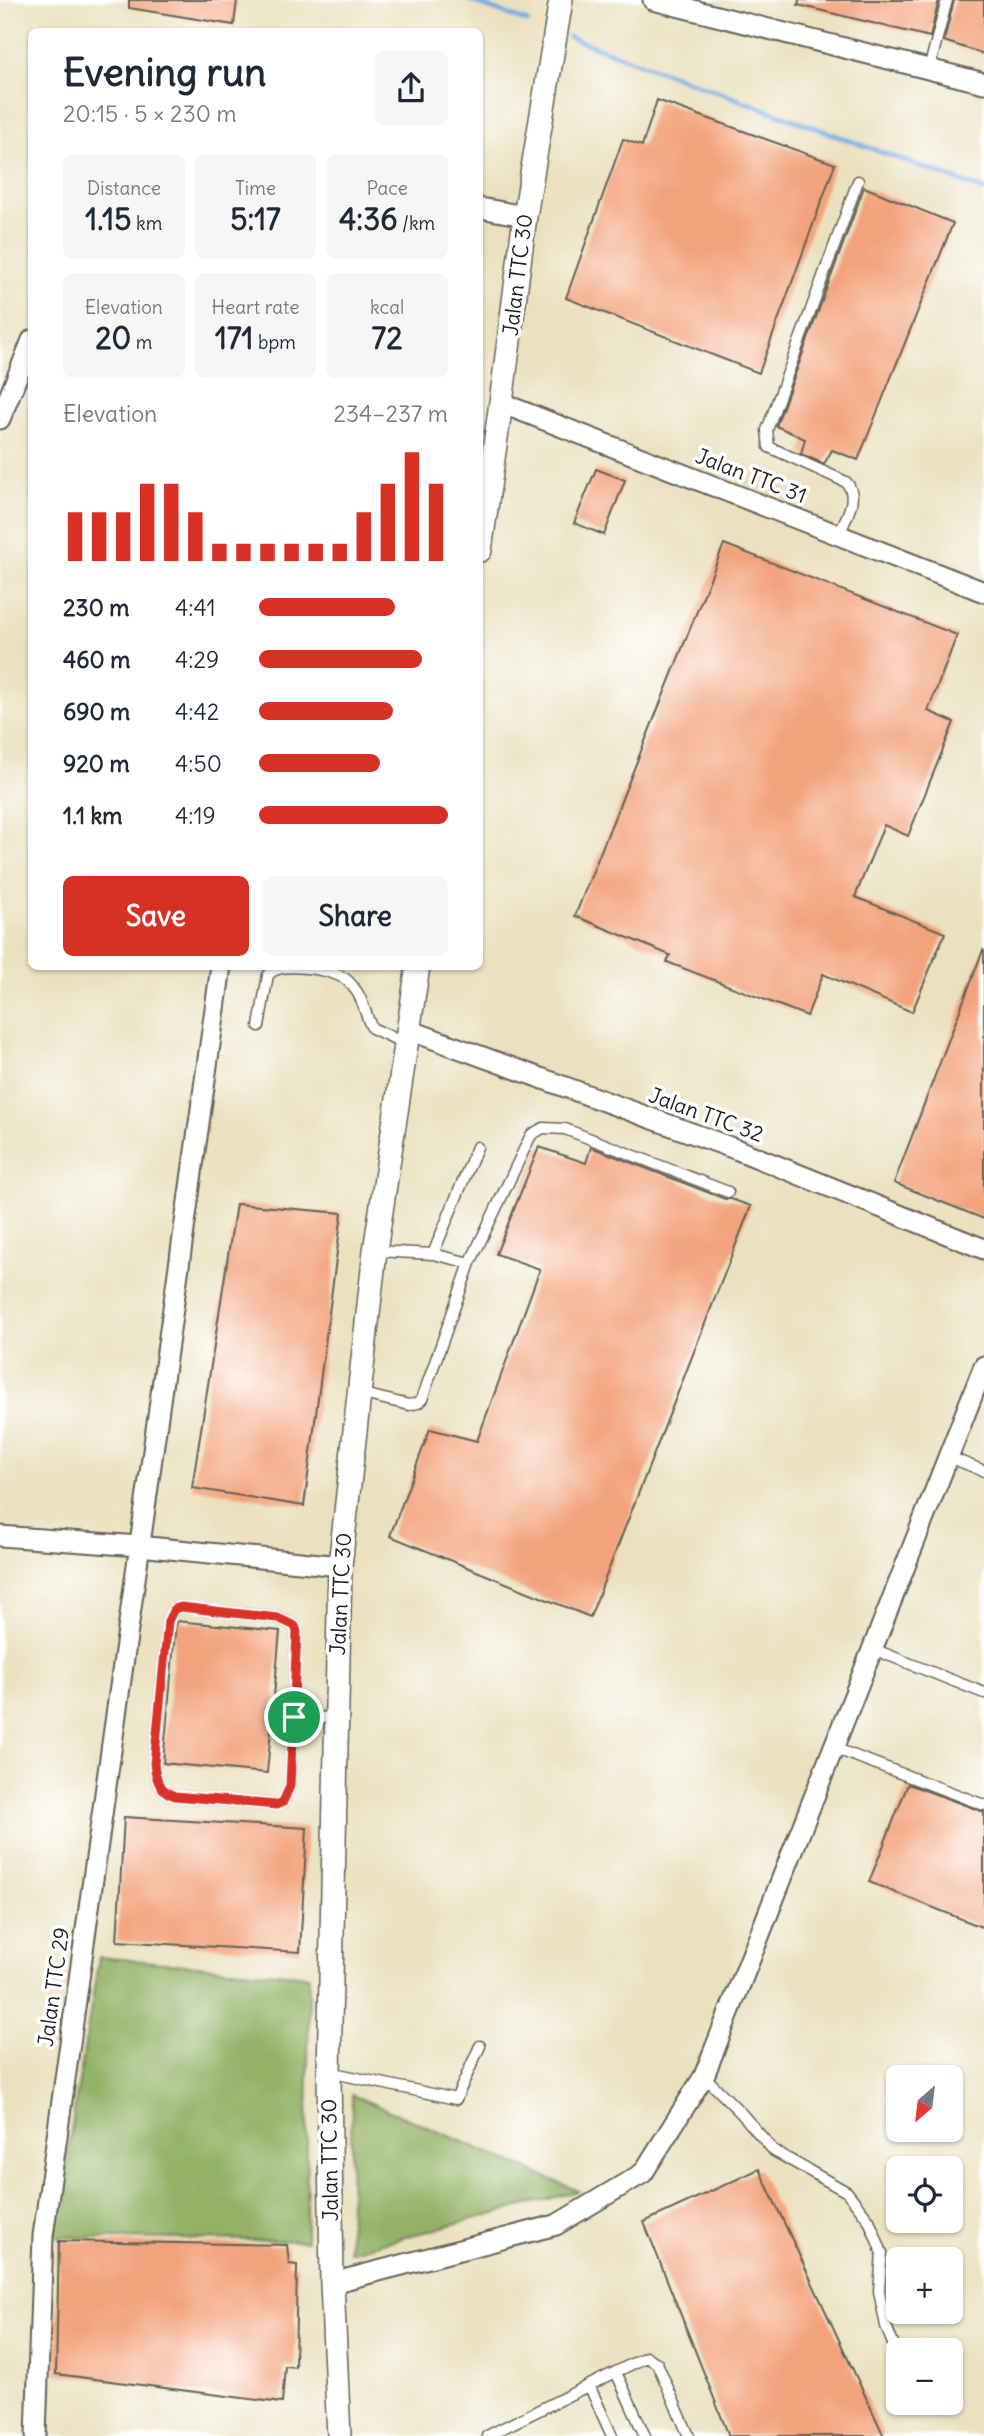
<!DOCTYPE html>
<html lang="en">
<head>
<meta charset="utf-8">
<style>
  :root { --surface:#fff; --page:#f6f6f7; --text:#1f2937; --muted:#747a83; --accent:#d93025 }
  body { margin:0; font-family:Delius,sans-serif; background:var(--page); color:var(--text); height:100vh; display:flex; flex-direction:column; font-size:26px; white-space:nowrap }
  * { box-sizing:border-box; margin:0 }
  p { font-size:23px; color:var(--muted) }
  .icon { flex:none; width:38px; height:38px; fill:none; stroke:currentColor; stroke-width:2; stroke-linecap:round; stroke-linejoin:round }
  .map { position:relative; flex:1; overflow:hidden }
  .side { position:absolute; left:28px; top:28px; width:455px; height:942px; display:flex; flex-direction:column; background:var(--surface); border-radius:10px; box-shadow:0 2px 5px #0004 }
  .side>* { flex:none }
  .needle { width:46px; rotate:208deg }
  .fabs { position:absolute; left:886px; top:2065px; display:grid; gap:14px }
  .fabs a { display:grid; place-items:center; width:77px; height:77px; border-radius:10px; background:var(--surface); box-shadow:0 2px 5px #0004; font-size:35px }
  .pin { position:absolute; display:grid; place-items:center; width:60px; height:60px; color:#fff; margin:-30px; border:4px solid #fff; border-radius:50%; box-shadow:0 2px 7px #0007 }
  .round { display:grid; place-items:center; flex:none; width:74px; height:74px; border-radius:10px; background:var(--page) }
  .summary { display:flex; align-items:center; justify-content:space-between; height:119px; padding:0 35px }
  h1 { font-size:38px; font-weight:800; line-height:52px }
  .figures { display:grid; grid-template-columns:repeat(3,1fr); gap:10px; height:119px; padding:7px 35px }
  .figures div { display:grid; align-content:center; border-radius:10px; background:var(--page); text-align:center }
  .figures b { font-size:30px; font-weight:800 }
  .figures small { font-size:19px; font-weight:400 }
  .figures p { font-size:19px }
  .chart { height:196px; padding:14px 35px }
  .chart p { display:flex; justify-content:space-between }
  .chart svg { width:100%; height:126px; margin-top:7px; stroke:var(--accent); stroke-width:6 }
  .primary-button { display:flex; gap:14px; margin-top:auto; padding:14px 35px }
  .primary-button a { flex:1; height:80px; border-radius:10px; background:var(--accent); color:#fff; font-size:28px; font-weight:800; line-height:80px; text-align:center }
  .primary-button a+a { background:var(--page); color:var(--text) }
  ul { padding:0 35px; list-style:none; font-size:23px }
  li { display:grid; grid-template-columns:112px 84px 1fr; align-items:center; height:52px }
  li i { height:18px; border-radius:9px; background:var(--accent) }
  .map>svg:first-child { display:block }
  .forest { fill:#93b266; stroke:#586741; stroke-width:2 }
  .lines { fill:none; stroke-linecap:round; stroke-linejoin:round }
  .stream { stroke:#6fabe1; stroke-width:5 }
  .building { fill:#f3a37b }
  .service-casing { stroke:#646155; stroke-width:13 }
  .minor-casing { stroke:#646155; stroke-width:23 }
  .tertiary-casing { stroke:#646155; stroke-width:26 }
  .service { stroke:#fff; stroke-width:10 }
  .minor { stroke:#fff; stroke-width:19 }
  .tertiary { stroke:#fff; stroke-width:23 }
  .route-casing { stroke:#fff; stroke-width:14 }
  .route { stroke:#d93025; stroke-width:9 }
  .labels { text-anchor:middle; stroke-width:7; stroke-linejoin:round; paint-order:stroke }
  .street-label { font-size:21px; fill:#1c1c1c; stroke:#fff }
</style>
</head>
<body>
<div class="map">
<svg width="984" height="2436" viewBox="0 0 984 2436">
  <rect width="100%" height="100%" fill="#fff"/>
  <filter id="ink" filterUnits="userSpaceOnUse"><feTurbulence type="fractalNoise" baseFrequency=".0143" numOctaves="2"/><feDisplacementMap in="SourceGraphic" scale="14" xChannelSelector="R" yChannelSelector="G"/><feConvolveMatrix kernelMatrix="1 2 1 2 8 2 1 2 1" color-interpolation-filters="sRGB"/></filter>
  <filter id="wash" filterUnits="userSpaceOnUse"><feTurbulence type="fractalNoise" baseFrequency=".00686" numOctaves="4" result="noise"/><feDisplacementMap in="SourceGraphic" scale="28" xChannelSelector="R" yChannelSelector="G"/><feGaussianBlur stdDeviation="1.57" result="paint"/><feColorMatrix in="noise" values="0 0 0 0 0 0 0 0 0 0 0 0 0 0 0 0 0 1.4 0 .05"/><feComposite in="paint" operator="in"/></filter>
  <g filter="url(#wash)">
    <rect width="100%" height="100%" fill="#ebe1bf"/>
    <path class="forest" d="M99,1957L309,1976L306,2241L54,2237Z
      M352,2095L579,2191L349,2252Z"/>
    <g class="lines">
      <path class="stream" d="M468,0L528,22
        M569,37L984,190"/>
    </g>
    <g id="blocks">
      <path class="building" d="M129,0H237L234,25L129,8Z
        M799,0H939L930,37L798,5Z
        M954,0H984V54L944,41Z
        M657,100L835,164L759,373L566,298L623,139L642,146Z
        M864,187L953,223L858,460L832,450L824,464L801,454L805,439L776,426Z
        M596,469L625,480L604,535L574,523Z
        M724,544L957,635L928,711L954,722L908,836L884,825L855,897L945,933L912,1012L823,974L807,1016L667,962L670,955L575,916Z
        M983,950L984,951V1219L894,1183Z
        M539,1147L586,1163L591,1147L725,1199H731L751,1206L590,1617L390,1536L430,1429L477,1441L540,1269L496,1254Z
        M236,1204L342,1213L304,1506L192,1488Z
        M176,1621L280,1631L267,1773L163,1763Z
        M908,1784L984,1812V1928L869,1882Z
        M124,1817L307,1828L300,1952L117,1941Z
        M759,2169L884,2436H729L644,2222Z
        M59,2241L287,2245L289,2264L297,2265L295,2367L285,2366L282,2403L56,2374Z"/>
    </g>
  </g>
  <g filter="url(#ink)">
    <use href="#blocks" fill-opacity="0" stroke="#646155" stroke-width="2"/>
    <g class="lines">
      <g class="service-casing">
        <path id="service" d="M929,69L947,0
          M839,535C845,519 860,497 846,482L769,447L767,430L858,181
          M259,1026L268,975C280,961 327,969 342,977C347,979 351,984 354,988C364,999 365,1016 372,1028L406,1044
          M433,1254L477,1147
          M470,1263L531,1135L543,1128L565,1129L728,1192
          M359,1393L409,1405L418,1403L422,1399L470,1263L433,1254L376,1251
          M949,1457L984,1471
          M181,1607L278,1618L295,1626L297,1632L290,1786L283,1802L276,1805L175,1796C159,1791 156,1780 154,1764L168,1621L174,1609Z
          M873,1649L984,1693
          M294,1717L335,1718
          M834,1748L984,1805
          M329,2072L456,2099L480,2046
          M704,2076L741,2113L774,2151L847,2192L869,2220L882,2253L879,2291L886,2326L897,2354
          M616,2372L645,2436
          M589,2385L612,2436
          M487,2436L646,2357L657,2363L689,2436"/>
      </g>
      <g class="minor-casing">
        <path id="minor" d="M653,0L984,83
          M480,208L525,216
          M501,403L984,592
          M0,419L32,340
          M409,1030L738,1150L984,1249
          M0,1536L139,1546L340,1566
          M332,2283L556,2225L643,2173L704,2076L984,1366
          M36,2436L43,2236L221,966"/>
      </g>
      <g class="tertiary-casing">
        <path id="tertiary" d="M480,550L501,403L525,216L561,0
          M339,2436L332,2283L329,2072L340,1566L375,1251L418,966"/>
      </g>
      <use href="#service" class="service"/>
      <use href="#minor" class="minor"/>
      <use href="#tertiary" class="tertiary"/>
    </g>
  </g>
  <g class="lines" filter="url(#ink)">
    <g class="route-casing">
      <path id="route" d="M181,1607L278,1618L295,1626L297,1632L290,1786L283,1802L276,1805L175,1796C159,1791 156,1779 154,1764L168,1621L174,1609Z"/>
    </g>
    <use href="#route" class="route"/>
  </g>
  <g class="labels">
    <g class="street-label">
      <text transform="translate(518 275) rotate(-83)" y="7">Jalan TTC 30</text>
      <text transform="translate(751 476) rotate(21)" y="7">Jalan TTC 31</text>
      <text transform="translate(706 1115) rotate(20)" y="7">Jalan TTC 32</text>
      <text transform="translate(341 1594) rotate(-87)" y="7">Jalan TTC 30</text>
      <text transform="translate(54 1987) rotate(-82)" y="7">Jalan TTC 29</text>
      <text transform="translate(330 2160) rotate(-91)" y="7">Jalan TTC 30</text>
    </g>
  </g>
</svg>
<div class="fabs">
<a><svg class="needle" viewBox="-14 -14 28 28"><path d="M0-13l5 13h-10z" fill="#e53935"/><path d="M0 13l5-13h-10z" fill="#747a83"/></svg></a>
<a><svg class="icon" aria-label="locate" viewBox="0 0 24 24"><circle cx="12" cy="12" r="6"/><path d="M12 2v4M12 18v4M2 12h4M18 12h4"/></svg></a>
<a>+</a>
<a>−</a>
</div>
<div class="pin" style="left:294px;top:1717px;background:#1e9e55"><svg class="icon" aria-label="arrive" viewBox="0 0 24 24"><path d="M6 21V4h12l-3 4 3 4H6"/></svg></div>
<section class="side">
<div class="summary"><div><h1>Evening run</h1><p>20:15 · 5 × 230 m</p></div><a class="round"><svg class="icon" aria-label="share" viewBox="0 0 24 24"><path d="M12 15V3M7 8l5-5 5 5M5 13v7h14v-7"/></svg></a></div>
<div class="figures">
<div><p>Distance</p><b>1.15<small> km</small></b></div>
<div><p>Time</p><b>5:17</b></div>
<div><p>Pace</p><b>4:36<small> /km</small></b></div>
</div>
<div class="figures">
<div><p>Elevation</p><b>20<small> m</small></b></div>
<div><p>Heart rate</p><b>171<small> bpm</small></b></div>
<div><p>kcal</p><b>72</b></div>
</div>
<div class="chart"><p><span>Elevation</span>234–237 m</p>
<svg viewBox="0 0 160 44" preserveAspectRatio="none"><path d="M5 44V27M15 44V27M25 44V27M35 44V17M45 44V17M55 44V27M65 44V38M75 44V38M85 44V38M95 44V38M105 44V38M115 44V38M125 44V27M135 44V17M145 44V6M155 44V17"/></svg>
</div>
<ul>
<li><b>230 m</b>4:41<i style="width:72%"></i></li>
<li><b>460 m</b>4:29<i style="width:86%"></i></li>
<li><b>690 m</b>4:42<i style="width:71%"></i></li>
<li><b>920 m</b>4:50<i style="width:64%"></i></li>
<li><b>1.1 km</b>4:19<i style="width:100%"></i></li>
</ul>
<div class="primary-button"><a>Save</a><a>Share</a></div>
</section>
</div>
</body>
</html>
